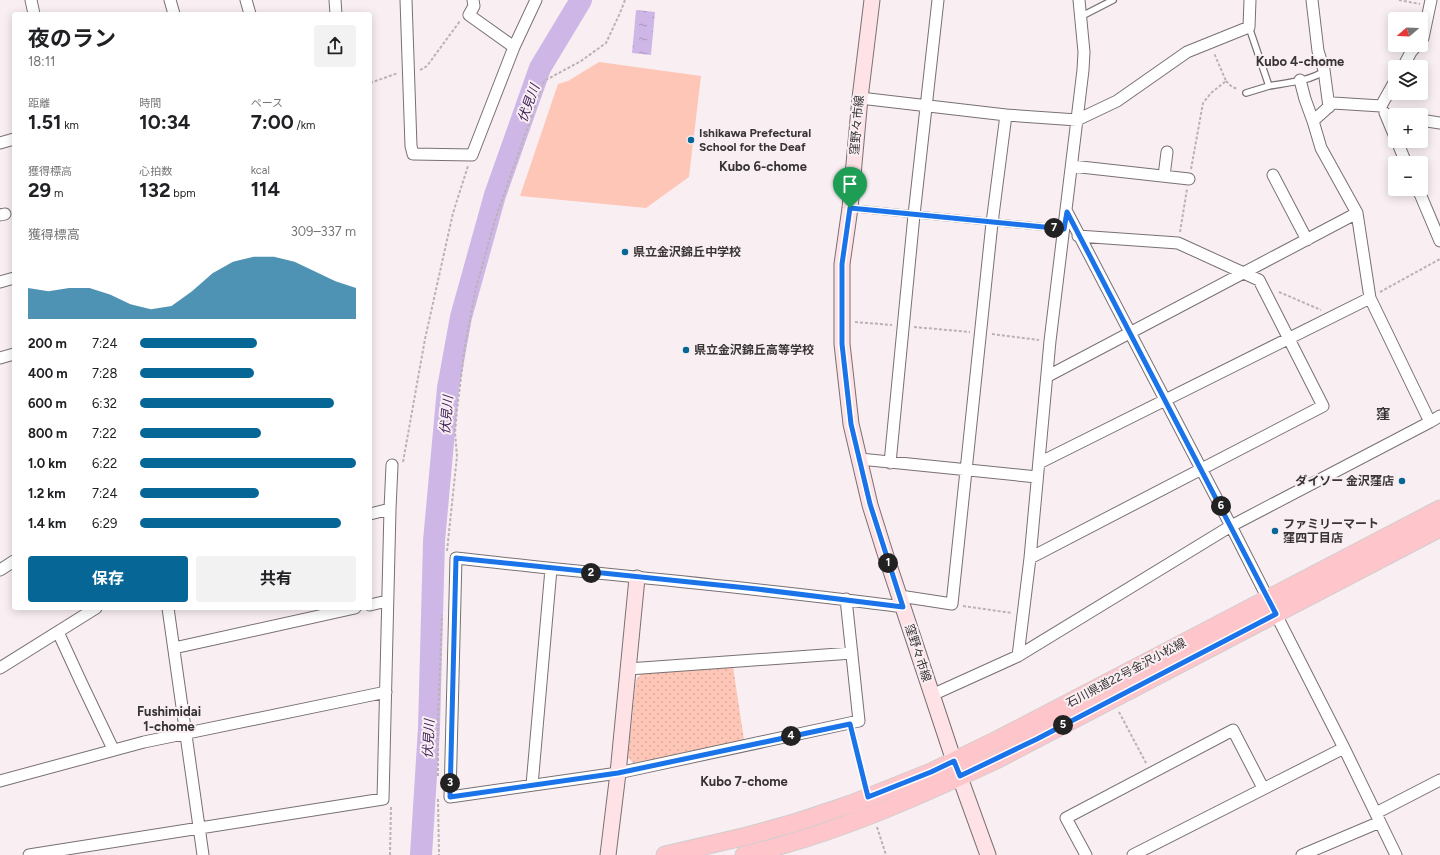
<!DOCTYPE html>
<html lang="ja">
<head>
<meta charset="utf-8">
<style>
  :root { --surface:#fff; --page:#f2f2f2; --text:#202124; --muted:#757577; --accent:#066695 }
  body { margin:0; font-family:Figtree,"Noto Sans JP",sans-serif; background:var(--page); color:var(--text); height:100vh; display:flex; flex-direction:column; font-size:15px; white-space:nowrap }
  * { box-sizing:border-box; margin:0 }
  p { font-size:13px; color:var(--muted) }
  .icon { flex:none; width:22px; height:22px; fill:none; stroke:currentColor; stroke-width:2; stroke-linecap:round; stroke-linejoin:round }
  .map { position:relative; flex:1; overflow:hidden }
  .sheet { position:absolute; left:12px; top:12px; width:360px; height:598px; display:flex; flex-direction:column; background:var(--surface); border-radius:4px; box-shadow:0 2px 10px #0003 }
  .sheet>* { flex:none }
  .needle { width:26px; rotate:251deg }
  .tools { position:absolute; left:1388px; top:12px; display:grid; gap:8px }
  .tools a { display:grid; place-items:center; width:40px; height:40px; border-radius:4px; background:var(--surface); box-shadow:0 2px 10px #0003; font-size:20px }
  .pin { position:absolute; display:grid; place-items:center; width:34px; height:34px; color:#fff; margin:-41px -17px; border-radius:50% 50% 50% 0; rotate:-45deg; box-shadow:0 0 4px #0007 }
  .pin .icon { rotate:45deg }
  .km { position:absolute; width:20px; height:20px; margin:-10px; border-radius:50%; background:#222; color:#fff; font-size:11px; line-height:20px; text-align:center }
  .round { display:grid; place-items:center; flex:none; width:42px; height:42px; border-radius:4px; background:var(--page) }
  .head { display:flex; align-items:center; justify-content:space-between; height:68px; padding:0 16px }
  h1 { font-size:22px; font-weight:700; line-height:30px }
  .metrics { display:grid; grid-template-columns:repeat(3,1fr); gap:6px; height:68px; padding:4px 16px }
  .metrics div { display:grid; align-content:center }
  .metrics b { font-size:20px; font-weight:700 }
  .metrics small { font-size:11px; font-weight:400 }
  .metrics p { font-size:11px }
  .chart { height:112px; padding:8px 16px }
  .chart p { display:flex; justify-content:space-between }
  .chart svg { width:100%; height:72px; margin-top:4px; fill:var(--accent); opacity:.7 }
  .action { display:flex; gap:8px; margin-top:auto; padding:8px 16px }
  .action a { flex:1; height:46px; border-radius:4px; background:var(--accent); color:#fff; font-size:16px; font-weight:700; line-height:46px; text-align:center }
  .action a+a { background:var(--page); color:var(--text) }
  ul { padding:0 16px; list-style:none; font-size:13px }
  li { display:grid; grid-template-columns:64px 48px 1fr; align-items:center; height:30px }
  li i { height:10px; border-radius:5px; background:var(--accent) }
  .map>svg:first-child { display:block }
  .grass { fill:url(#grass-dots) }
  .garden { fill:#fdc6b6 }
  .water { fill:url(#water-ripples) }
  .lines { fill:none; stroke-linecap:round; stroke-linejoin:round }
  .river { stroke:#ceb7e7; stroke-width:22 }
  .lane-casing { stroke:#787073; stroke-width:8 }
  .street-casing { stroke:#787073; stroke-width:13 }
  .secondary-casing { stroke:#787073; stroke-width:17 }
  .primary-casing { stroke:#cfcecf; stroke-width:19 }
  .path { stroke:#bab2b5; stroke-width:2; stroke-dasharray:3 2; stroke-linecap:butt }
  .lane { stroke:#fff; stroke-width:5.5 }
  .street { stroke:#fff; stroke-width:11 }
  .secondary { stroke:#ffe2e5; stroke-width:15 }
  .primary { stroke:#fec5ca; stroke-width:17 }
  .route-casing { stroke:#fff; stroke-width:8 }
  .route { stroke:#1a73e8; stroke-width:5 }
  .poi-dot { fill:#066695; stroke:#f9eff3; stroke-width:1.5 }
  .labels { text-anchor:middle; stroke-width:4; stroke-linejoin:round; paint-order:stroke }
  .street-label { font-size:12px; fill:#383435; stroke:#f9eff3 }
  .poi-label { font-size:12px; font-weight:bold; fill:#383435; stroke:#f9eff3; text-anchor:start }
  .neighbourhood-label { font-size:13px; font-weight:bold; fill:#383435; stroke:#f9eff3 }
  .water-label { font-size:13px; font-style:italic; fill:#3c1d56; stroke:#f9eff3 }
  .quarter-label { font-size:14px; font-weight:bold; fill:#383435; stroke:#f9eff3 }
</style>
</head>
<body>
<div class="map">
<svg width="1440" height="855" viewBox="0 0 1440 855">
  <defs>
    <pattern id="grass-dots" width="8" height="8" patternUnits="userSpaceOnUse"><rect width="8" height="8" fill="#fdc6b6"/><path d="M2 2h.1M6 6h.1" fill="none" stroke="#daab9d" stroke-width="1.8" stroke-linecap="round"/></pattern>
    <pattern id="water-ripples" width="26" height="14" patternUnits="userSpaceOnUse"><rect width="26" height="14" fill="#ceb7e7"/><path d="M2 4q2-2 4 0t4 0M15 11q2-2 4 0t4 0" fill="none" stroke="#a896bc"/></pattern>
  </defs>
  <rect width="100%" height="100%" fill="#f9eff3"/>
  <path class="grass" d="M733,667L744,740L633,763L628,757L636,680L642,673Z"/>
  <path class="garden" d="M599,62L701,76L689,177L646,208L520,196L558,84L568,81Z"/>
  <path class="water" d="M636,10L655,12L651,55L632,53Z"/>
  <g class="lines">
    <path class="river" d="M421,855L429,728L434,541L448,388L461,317L495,195L540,68L581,0"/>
    <g class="lane-casing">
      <path id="lane" d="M1080,17L1113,0
        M1269,86C1285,83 1311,81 1324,71
        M1246,93L1269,86L1249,27
        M850,208L1064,229"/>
    </g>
    <g class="street-casing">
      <path id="street" d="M31,0L34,14
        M170,0L174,14
        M246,0L250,14
        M335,0L336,14
        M406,0L411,146L413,154L472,155L514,47L469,15L474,6L473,0
        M1312,0L1318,51L1324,70L1329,107
        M1421,40L1423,38L1431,0
        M514,47L536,0
        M1403,67L1411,52L1417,45
        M860,98L1006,115L1077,120L1117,101L1187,52L1249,27L1250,0
        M1381,106L1395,81
        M1385,113L1395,137
        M1421,120L1440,123
        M1313,121L1333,103L1381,106
        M1397,141L1406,163
        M0,143L14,139
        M1072,166L1189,179
        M1273,175L1307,240
        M1164,176L1167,152
        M1418,189L1440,241
        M1067,212L1231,526L1344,748L1396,855
        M0,215L5,214
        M0,282L14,278
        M0,358L14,354
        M1048,376L1357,213
        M1430,422L1440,416
        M860,459L1037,477
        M890,463L914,215L938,0
        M1039,463L1370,298
        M370,514L390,509L392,465
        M1030,558L1323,406L1259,280L1178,243L1078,236
        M0,570L14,561
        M900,596L952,604L992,223L1006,115
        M846,599L859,721L618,773L450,797L456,558C605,575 754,587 903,607
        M370,605L387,601
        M168,608L203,855
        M58,632L81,682L113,749
        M174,648L355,608
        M1018,656L1030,558L1050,341L1083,70L1084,52L1079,0
        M0,668L96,608
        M628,669L852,653
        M932,695L1018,656L1231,526L1430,422L1370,298L1357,213L1321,148L1313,121L1305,99L1300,80
        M0,781L144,742L386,692
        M532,785L551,569
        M1376,813L1440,780
        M29,855L383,799L390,509
        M1086,855L1066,818L1233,730L1263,788
        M1133,855L1344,748
        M1302,855L1380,822"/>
    </g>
    <g class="secondary-casing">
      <path id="secondary" d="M872,0L860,98L850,208L842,264V344L851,424L870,505L885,553L954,761L988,855
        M608,855L618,773L637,578"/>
    </g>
    <g class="primary-casing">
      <path id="primary" d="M665,855L747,836L794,823L851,804L931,772L999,739L1440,509
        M744,855C832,835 915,798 996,760L1440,528"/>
    </g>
    <path class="path" d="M1399,0L1420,4
      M420,70L427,66L460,21
      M1226,81L1232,87L1238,89
      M370,83L398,73
      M1191,169L1203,103L1211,93L1226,81L1214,53
      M1180,232L1187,189
      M1279,292L1321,310
      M1380,292L1440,259
      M855,322L892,325
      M914,327L970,332
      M992,334L1039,340
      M403,462L425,339L453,213L468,166
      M447,551L457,456L455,433L457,410L465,345L476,288L495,220L544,81L581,61L606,43L620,13L625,0
      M963,606L1012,613
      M1119,712L1146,763
      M852,734L865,784
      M438,776V720L442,615
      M438,799L439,855
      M877,827L886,855
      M390,855L391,806"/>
    <use href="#lane" class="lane"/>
    <use href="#street" class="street"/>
    <use href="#secondary" class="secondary"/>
    <use href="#primary" class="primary"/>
  </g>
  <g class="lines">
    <g class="route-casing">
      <path id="route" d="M850,208L1064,229L1067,212L1276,614L1037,739L960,776L954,761L931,772L868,797L850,724L618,773L450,797L456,558L757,589L903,607L870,504L851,424L842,344V264Z"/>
    </g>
    <use href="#route" class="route"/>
  </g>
  <g class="poi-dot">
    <circle cx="691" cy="140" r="4"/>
    <circle cx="625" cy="252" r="4"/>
    <circle cx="686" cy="350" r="4"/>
    <circle cx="1402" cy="481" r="4"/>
    <circle cx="1275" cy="531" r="4"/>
  </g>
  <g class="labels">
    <g class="street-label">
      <text transform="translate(857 125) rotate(-85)" y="4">窪野々市線</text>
      <text transform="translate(918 653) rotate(72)" y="4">窪野々市線</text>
      <text transform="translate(1126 673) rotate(-28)" y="4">石川県道22号金沢小松線</text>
    </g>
    <g class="poi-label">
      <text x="699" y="137">Ishikawa Prefectural<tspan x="699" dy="14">School for the Deaf</tspan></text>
      <text x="633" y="256">県立金沢錦丘中学校</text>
      <text x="694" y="354">県立金沢錦丘高等学校</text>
      <text x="1394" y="485" text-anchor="end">ダイソー 金沢窪店</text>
      <text x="1283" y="528">ファミリーマート<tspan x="1283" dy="14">窪四丁目店</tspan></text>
    </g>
    <g class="neighbourhood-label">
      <text x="1300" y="66">Kubo 4-chome</text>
      <text x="763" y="171">Kubo 6-chome</text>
      <text x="169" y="716">Fushimidai<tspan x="169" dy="15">1-chome</tspan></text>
      <text x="744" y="786">Kubo 7-chome</text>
    </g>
    <g class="water-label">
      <text transform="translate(528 103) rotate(-70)" y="5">伏見川</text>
      <text transform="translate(446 415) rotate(-85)" y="5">伏見川</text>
      <text transform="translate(428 739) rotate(-87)" y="5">伏見川</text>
    </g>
    <g class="quarter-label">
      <text x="1383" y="419">窪</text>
    </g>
  </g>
</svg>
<div class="tools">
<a><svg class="needle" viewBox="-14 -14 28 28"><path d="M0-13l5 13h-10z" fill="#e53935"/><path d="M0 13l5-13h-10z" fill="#757577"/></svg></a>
<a><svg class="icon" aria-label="layers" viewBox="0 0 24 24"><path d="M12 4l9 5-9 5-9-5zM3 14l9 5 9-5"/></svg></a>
<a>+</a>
<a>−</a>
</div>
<div class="pin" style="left:850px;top:208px;background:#1e9e55"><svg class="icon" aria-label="arrive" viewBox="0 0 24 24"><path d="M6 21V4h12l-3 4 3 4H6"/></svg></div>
<b class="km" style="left:888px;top:563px">1</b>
<b class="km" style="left:591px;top:573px">2</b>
<b class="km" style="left:450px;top:783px">3</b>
<b class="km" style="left:791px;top:736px">4</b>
<b class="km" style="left:1063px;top:725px">5</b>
<b class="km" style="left:1221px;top:506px">6</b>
<b class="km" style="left:1054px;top:228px">7</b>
<section class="sheet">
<div class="head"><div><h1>夜のラン</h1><p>18:11</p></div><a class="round"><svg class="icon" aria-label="share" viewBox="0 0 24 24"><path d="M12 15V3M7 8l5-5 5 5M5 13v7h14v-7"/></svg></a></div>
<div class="metrics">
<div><p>距離</p><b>1.51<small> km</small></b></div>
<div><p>時間</p><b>10:34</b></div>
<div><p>ペース</p><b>7:00<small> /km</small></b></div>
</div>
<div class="metrics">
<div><p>獲得標高</p><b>29<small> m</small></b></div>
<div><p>心拍数</p><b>132<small> bpm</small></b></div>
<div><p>kcal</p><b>114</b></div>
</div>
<div class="chart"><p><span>獲得標高</span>309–337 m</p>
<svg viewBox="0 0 160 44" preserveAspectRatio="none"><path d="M0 44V25L10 27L20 25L30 25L40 29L50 35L60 38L70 36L80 27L90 16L100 9L110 6L120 6L130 9L140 15L150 21L160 25V44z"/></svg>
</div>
<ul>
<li><b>200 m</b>7:24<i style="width:54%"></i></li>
<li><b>400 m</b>7:28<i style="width:53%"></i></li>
<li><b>600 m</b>6:32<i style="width:90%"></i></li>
<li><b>800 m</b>7:22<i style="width:56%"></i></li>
<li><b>1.0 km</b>6:22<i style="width:100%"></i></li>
<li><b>1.2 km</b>7:24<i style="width:55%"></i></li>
<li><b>1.4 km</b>6:29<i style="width:93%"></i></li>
</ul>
<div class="action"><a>保存</a><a>共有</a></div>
</section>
</div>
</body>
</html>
